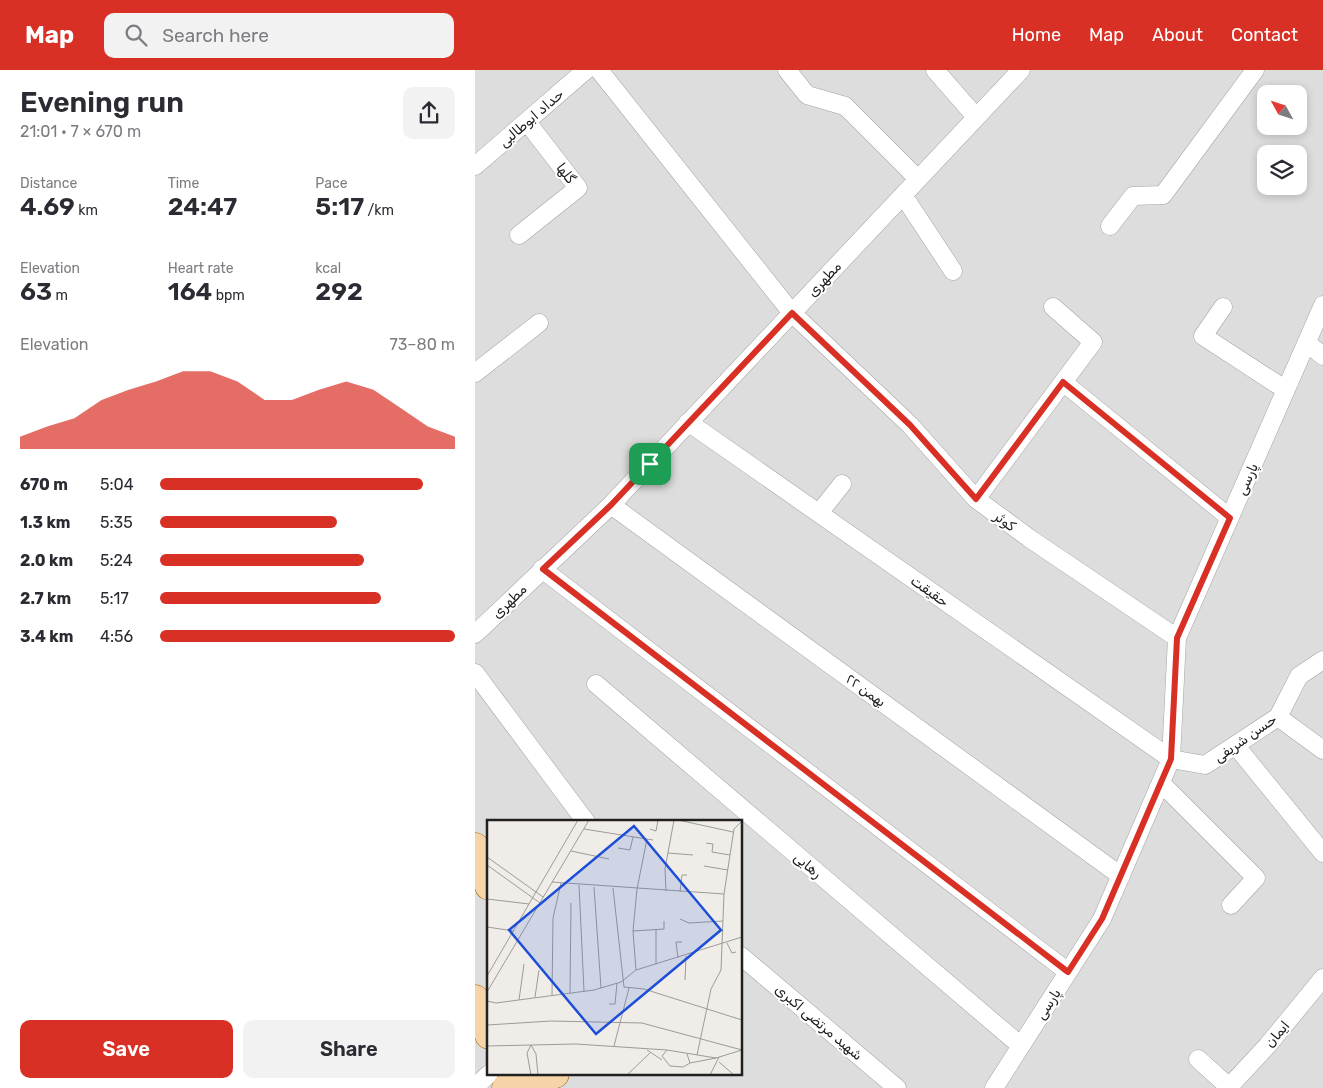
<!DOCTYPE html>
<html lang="en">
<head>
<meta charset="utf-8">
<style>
  :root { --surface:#fff; --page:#f2f2f3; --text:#2b2b33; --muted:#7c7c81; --accent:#d93025 }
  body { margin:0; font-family:Rubik,Vazirmatn,sans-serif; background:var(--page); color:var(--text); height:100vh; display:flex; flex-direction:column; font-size:19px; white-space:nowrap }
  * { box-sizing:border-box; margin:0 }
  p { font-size:16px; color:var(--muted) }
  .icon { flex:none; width:28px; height:28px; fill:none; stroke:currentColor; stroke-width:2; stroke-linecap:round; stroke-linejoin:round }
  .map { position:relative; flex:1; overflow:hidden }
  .side { display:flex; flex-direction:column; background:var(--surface); width:475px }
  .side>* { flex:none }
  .needle { width:32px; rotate:310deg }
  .buttons { position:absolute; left:782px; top:15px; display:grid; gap:10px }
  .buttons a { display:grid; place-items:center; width:50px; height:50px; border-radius:10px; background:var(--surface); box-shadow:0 2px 8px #0003; font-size:25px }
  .pin { position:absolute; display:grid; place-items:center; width:42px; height:42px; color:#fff; margin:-21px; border-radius:10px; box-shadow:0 2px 8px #0006 }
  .round { display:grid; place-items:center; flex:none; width:52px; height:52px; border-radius:10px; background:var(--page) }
  .overview { display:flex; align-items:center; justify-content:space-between; height:85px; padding:0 20px }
  h1 { font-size:28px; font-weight:600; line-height:38px }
  .stats { display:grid; grid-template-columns:repeat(3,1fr); gap:8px; height:85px; padding:5px 20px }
  .stats div { display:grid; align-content:center }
  .stats b { font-size:25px; font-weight:600 }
  .stats small { font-size:14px; font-weight:400 }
  .stats p { font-size:14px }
  .chart { height:140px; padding:10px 20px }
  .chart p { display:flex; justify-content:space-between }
  .chart svg { width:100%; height:90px; margin-top:5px; fill:var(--accent); opacity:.7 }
  .action { display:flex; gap:10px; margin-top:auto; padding:10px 20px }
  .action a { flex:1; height:58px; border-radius:10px; background:var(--accent); color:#fff; font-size:20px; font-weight:600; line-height:58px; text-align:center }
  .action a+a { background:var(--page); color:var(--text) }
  ul { padding:0 20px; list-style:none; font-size:16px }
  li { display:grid; grid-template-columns:80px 60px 1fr; align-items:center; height:38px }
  li i { height:12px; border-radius:6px; background:var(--accent) }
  header { display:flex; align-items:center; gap:30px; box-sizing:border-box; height:70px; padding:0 25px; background:var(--accent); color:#fff }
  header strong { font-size:24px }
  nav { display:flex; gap:28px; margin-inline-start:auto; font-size:18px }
  .search { width:350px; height:45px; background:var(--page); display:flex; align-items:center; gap:12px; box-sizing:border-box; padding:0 18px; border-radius:10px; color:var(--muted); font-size:19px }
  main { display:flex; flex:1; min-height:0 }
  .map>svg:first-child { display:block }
  .residential { fill:#dedddd; fill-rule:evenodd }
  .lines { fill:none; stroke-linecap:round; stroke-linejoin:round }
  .street-casing { stroke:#a4a4a4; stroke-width:19 }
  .primary-casing { stroke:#93650a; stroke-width:29 }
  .street { stroke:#fff; stroke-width:18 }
  .primary { stroke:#f6d4a7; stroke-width:28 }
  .route-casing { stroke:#fff; stroke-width:10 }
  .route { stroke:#d93025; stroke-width:6 }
  .labels { text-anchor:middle; stroke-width:4; stroke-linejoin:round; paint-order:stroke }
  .street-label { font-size:14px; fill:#202020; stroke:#fff }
  .inset-road { fill:none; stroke:#9d9b98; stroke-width:1 }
  .view { fill:#1d4ed8; fill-opacity:0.15; stroke:#1d4ed8; stroke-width:2.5 }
  .inset-edge { fill:none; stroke:#202020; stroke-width:2.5 }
</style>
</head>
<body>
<header>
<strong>Map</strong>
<div class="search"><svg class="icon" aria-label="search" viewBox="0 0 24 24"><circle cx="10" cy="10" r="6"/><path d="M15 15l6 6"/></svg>Search here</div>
<nav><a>Home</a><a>Map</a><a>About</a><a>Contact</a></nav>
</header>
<main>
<section class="side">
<div class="overview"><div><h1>Evening run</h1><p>21:01 · 7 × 670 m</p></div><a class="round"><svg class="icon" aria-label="share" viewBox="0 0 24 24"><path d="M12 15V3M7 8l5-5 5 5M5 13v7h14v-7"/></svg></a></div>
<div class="stats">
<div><p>Distance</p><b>4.69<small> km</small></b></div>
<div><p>Time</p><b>24:47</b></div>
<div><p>Pace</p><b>5:17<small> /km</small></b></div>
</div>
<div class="stats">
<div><p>Elevation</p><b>63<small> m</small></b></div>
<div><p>Heart rate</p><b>164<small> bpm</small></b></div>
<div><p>kcal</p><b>292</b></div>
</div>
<div class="chart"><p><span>Elevation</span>73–80 m</p>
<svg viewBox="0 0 160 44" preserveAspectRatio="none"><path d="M0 44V38L10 33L20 29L30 20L40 15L50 11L60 6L70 6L80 11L90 20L100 20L110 15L120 11L130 15L140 24L150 33L160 38V44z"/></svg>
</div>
<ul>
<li><b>670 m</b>5:04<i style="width:89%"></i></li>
<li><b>1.3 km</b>5:35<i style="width:60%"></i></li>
<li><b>2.0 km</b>5:24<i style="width:69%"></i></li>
<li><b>2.7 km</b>5:17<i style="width:75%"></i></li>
<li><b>3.4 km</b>4:56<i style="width:100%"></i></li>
</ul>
<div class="action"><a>Save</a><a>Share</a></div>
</section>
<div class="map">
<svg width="848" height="1018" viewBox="0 0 848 1018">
  <rect width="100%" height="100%" fill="#f0ede8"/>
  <path class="residential" d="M0,0H848V1018H0ZM791,24H824V56H791ZM791,84H824V116H791ZM14,752H266V1004H14Z"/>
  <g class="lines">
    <g class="street-casing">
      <path id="street" d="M124,0L317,243L435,355L501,429L554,468L702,568
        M312,0L332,25L370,36L443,109
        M460,0L501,47
        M0,96L111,0
        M428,125L478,201
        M635,156L658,126L688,125L780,0
        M44,165L103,118L52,52
        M748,237L728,266L811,320
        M832,273L848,286
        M0,303L64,253
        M588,312L755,448
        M213,352L696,689L730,695L803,647L824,606L848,590
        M501,429L618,272L578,237
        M136,435L646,806
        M344,443L367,414
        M67,499L593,902
        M0,564L136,435L546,0
        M0,603L111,752
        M121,614L546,976
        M803,647L848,680
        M761,676L848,783
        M686,713L781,808L756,835
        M266,886L422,1018
        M723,989L754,1017
        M0,1017L14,1004
        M519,1018L627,849L696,689L702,568L848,235
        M753,1018L792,976L848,908"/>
    </g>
    <g class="primary-casing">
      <path id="primary" d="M0,777L14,816
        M0,929L14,965
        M31,1018L80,1004"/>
    </g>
    <use href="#street" class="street"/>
    <use href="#primary" class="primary"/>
  </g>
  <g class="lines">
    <g class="route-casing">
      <path id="route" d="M317,243L435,355L501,429L588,312L755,448L702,568L696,689L627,849L593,902L68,499L136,435Z"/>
    </g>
    <use href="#route" class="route"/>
  </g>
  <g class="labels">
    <g class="street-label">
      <text transform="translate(56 48) rotate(-41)" y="5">حداد ابوطالبی</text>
      <text transform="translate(91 103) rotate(53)" y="5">گلها</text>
      <text transform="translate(349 209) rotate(-47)" y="5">مطهری</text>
      <text transform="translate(772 409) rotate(-66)" y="5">پارسی</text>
      <text transform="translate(530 451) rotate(37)" y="5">کوثر</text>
      <text transform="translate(455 521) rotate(35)" y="5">حقیقت</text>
      <text transform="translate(34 531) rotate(-44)" y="5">مطهری</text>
      <text transform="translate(391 620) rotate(36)" y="5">۲۲ بهمن</text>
      <text transform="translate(770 668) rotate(-35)" y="5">حسن شریفی</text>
      <text transform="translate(333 795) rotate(40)" y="5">رهایی</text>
      <text transform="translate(573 934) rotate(-57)" y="5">پارسی</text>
      <text transform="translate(344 952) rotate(40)" y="5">شهید مرتضی اکبری</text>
      <text transform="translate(802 964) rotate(-50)" y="5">ایمان</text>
    </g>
  </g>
  <g transform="translate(12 750)">
    <rect width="255" height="255" fill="#f0ede8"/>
    <path class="inset-road" d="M191,0L246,12M97,9L166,20M163,9L169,11L171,0M219,23L226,24L225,32L243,35M131,28L143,30L146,17M84,31L122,39M181,33L206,35M0,37L56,77M0,45L53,83M217,46L241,50M65,62L237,74M92,65L97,171M107,67L114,168M126,68L137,167L157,169L255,200M179,71L178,49L187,0M193,72L195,55H200M0,79L42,84M193,99L202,103L236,101M0,107L27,111M169,110V144M146,111L177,109V101M240,123L245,133L249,132M191,138L189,122H195M149,150L146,111L150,69L160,19M0,156L91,0M198,160L199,136M0,172L102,0M83,173L84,83M65,175L66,98L74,63M48,177L52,150M32,180L37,144M0,181L9,183L107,170L134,162L149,150L255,117M122,184H128L130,163M0,205L64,201L155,203L255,230M0,226L89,224L180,230M127,226L142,168M160,230L175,240M200,234L203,243L196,247L183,246L175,236L180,230L229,238L203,243M210,235L224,169L234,150L237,74L247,9L255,1M229,238L255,230M232,242L247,255M44,255L40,233L44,225L49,234L51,255M140,255L164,232M223,255L232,237"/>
    <path class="view" d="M147,6L234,110L109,214L22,110Z"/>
    <rect width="255" height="255" class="inset-edge"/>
  </g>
</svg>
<div class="buttons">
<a><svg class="needle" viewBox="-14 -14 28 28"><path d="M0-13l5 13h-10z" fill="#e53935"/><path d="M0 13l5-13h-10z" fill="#7c7c81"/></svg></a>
<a><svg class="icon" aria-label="layers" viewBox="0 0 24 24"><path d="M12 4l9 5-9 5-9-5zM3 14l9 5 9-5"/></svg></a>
</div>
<div class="pin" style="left:175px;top:394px;background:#1e9e55"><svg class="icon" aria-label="arrive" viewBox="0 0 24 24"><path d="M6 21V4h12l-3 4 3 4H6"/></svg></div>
</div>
</main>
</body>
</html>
